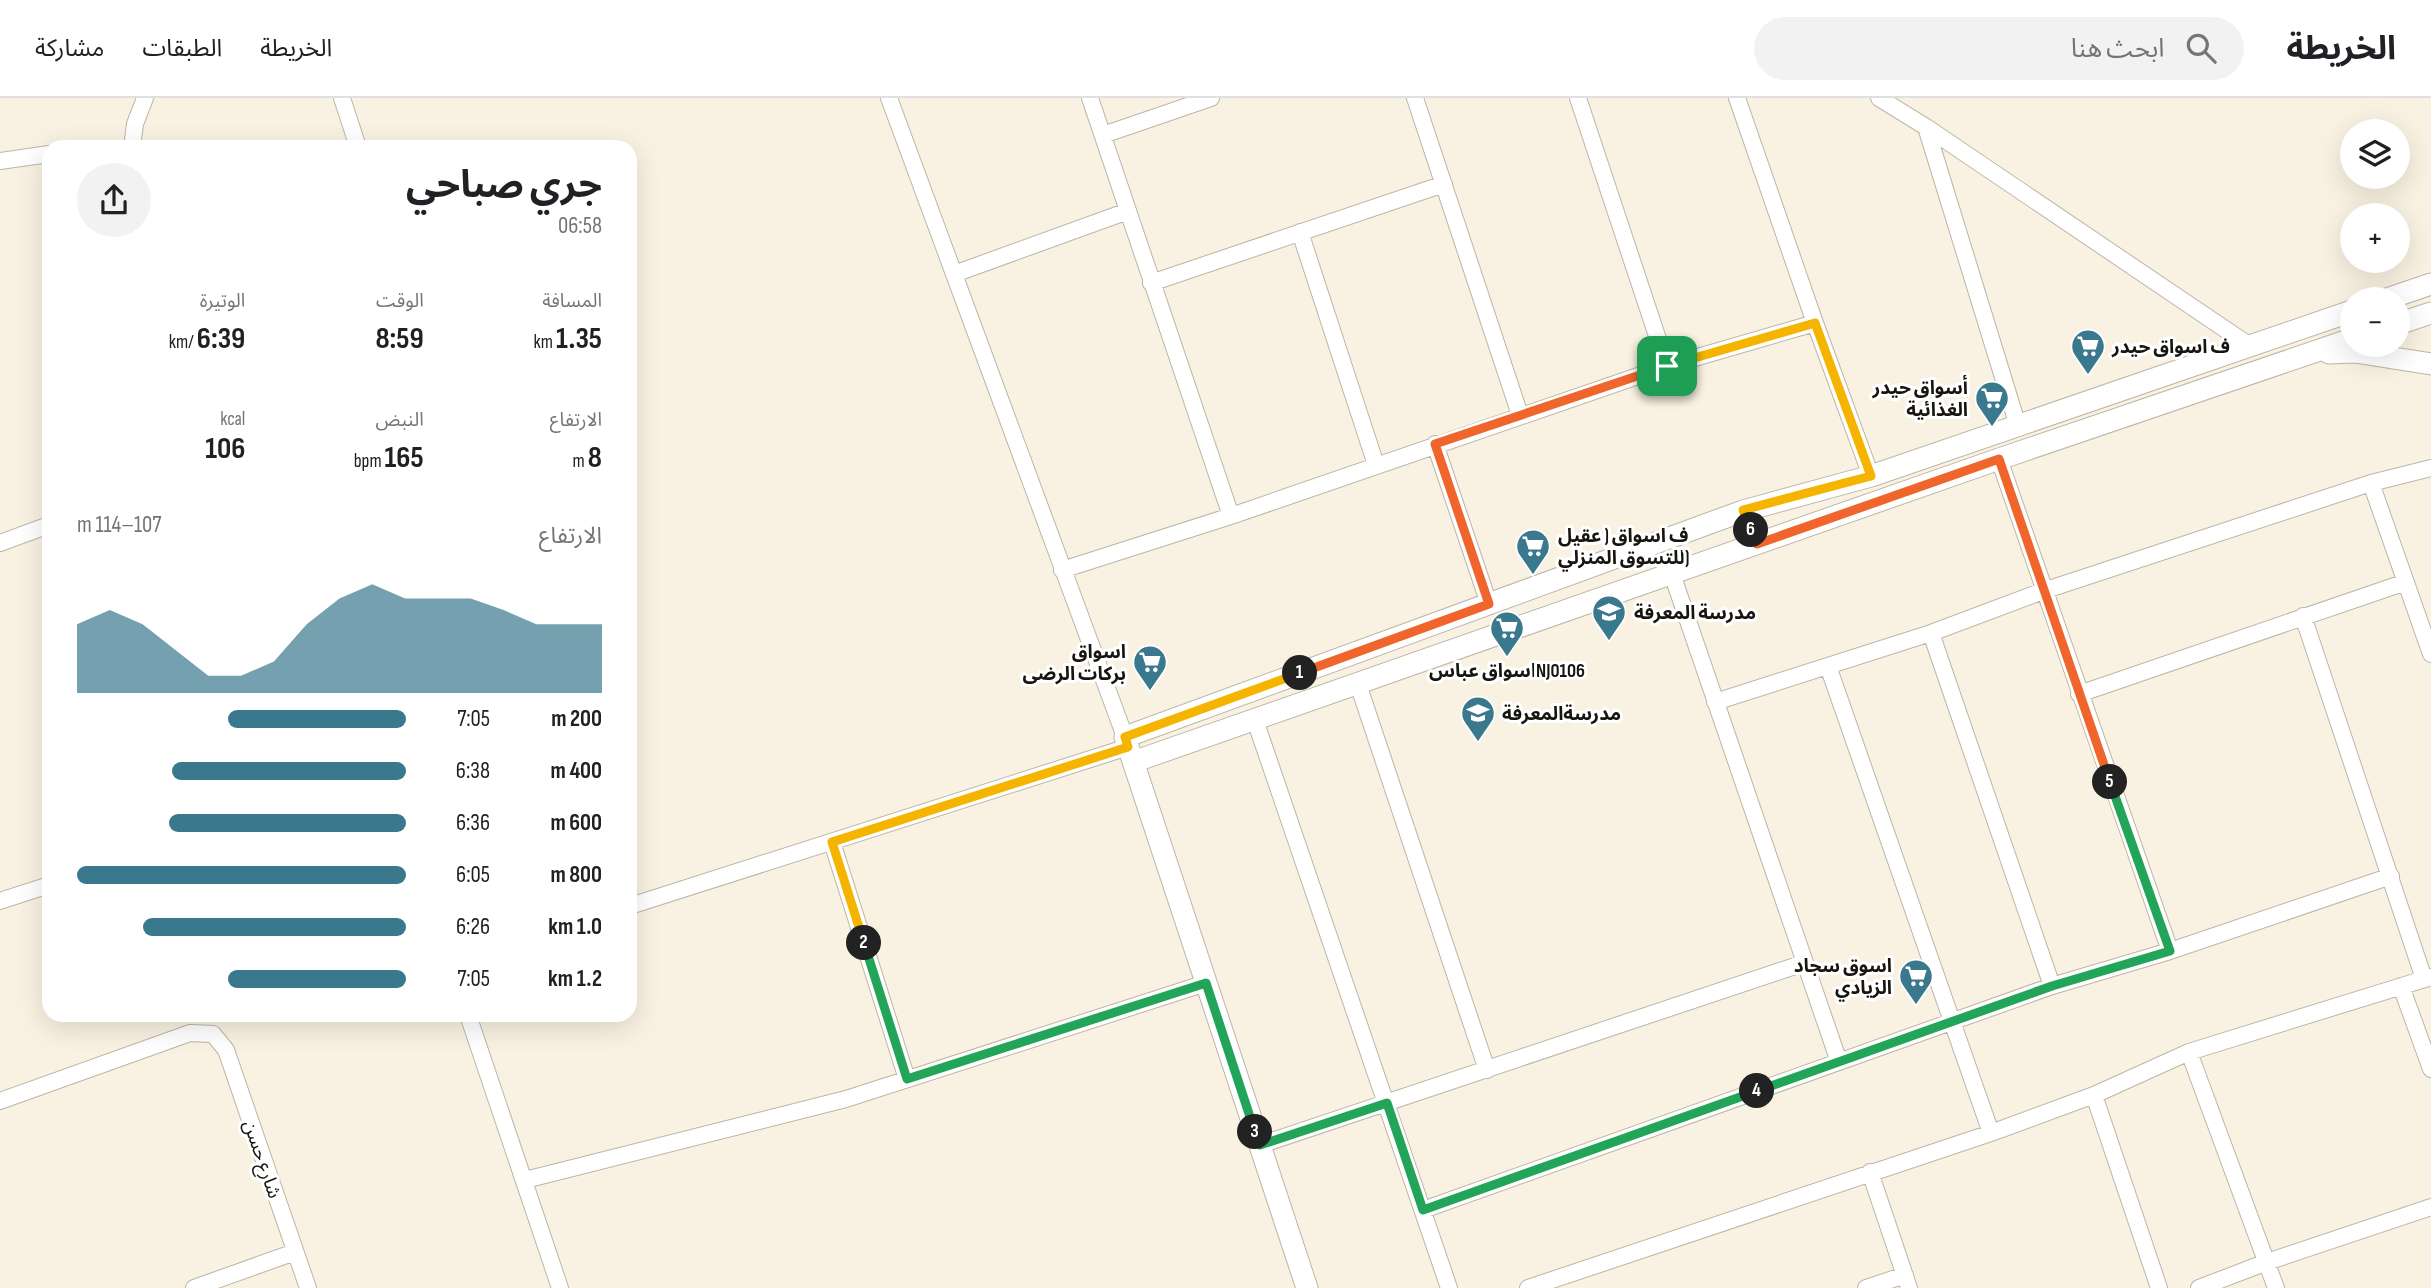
<!DOCTYPE html>
<html lang="ar">
<head>
<meta charset="utf-8">
<style>
  :root { --surface:#fff; --page:#f2f2f2; --text:#202124; --muted:#757577; --line:#e0e0e0; --accent:#3a788e }
  body { margin:0; font-family:"Sofia Sans Condensed","Noto Sans Arabic",sans-serif; background:var(--page); color:var(--text); direction:rtl; height:100vh; display:flex; flex-direction:column; font-size:26px; white-space:nowrap }
  * { box-sizing:border-box; margin:0 }
  p { font-size:23px; color:var(--muted) }
  .icon { flex:none; width:38px; height:38px; fill:none; stroke:currentColor; stroke-width:2; stroke-linecap:round; stroke-linejoin:round }
  .map { position:relative; flex:1; overflow:hidden; direction:ltr }
  .drawer { position:absolute; left:42px; top:42px; width:595px; height:882px; display:flex; flex-direction:column; background:var(--surface); border-radius:21px; box-shadow:0 7px 28px #0002; direction:rtl }
  .drawer>* { flex:none }
  .fabs { position:absolute; left:2340px; top:21px; display:grid; gap:14px }
  .fabs a { display:grid; place-items:center; width:70px; height:70px; border-radius:50%; background:var(--surface); box-shadow:0 7px 28px #0002; font-size:35px }
  .pin { position:absolute; display:grid; place-items:center; width:60px; height:60px; color:#fff; margin:-30px; border-radius:14px; box-shadow:0 4px 10px #0006 }
  .km { position:absolute; width:35px; height:35px; margin:-18px; border-radius:50%; background:#222; color:#fff; font-size:19px; line-height:35px; text-align:center }
  .round { display:grid; place-items:center; flex:none; width:74px; height:74px; border-radius:37px; background:var(--page) }
  .headline { display:flex; align-items:center; justify-content:space-between; height:119px; padding:0 35px }
  h1 { font-size:38px; font-weight:700; line-height:52px }
  .metrics { display:grid; grid-template-columns:repeat(3,1fr); gap:10px; height:119px; padding:7px 35px }
  .metrics div { display:grid; align-content:center }
  .metrics b { font-size:30px; font-weight:700 }
  .metrics small { font-size:19px; font-weight:400 }
  .metrics p { font-size:19px }
  .chart { height:196px; padding:14px 35px }
  .chart p { display:flex; justify-content:space-between }
  .chart svg { width:100%; height:126px; margin-top:7px; fill:var(--accent); opacity:.7 }
  ul { padding:0 35px; list-style:none; font-size:23px }
  li { display:grid; grid-template-columns:112px 84px 1fr; align-items:center; height:52px }
  li i { height:18px; border-radius:9px; background:var(--accent) }
  header { display:flex; align-items:center; gap:42px; box-sizing:border-box; height:98px; padding:0 35px; background:var(--surface); border-bottom:2px solid var(--line) }
  header strong { font-size:33px }
  nav { display:flex; gap:38px; margin-inline-start:auto; font-size:24px }
  .search { width:490px; height:63px; background:var(--page); display:flex; align-items:center; gap:18px; box-sizing:border-box; padding:0 24px; border-radius:38px; color:var(--muted); font-size:26px }
  .map>svg:first-child { display:block }
  .lines { fill:none; stroke-linecap:round; stroke-linejoin:round }
  .minor-casing { stroke:#bdb5a6; stroke-width:18 }
  .tertiary-casing { stroke:#bdb5a6; stroke-width:23 }
  .minor { stroke:#fff; stroke-width:16 }
  .tertiary { stroke:#fff; stroke-width:21 }
  .split-1-casing { stroke:#fff; stroke-width:14 }
  .split-2-casing { stroke:#fff; stroke-width:14 }
  .split-3-casing { stroke:#fff; stroke-width:14 }
  .split-4-casing { stroke:#fff; stroke-width:14 }
  .split-5-casing { stroke:#fff; stroke-width:14 }
  .split-6-casing { stroke:#fff; stroke-width:14 }
  .split-7-casing { stroke:#fff; stroke-width:14 }
  .split-1 { stroke:#f0652b; stroke-width:9 }
  .split-2 { stroke:#f5b400; stroke-width:9 }
  .split-3 { stroke:#22a559; stroke-width:9 }
  .split-4 { stroke:#22a559; stroke-width:9 }
  .split-5 { stroke:#22a559; stroke-width:9 }
  .split-6 { stroke:#f0652b; stroke-width:9 }
  .split-7 { stroke:#f5b400; stroke-width:9 }
  .labels { text-anchor:middle; stroke-width:6; stroke-linejoin:round; paint-order:stroke }
  .poi-label { font-size:19px; font-weight:bold; fill:#17150f; stroke:#fff; text-anchor:start }
  .street-label { font-size:19px; fill:#17150f; stroke:#fff }
</style>
</head>
<body>
<header>
<strong>الخريطة</strong>
<div class="search"><svg class="icon" aria-label="search" viewBox="0 0 24 24"><circle cx="10" cy="10" r="6"/><path d="M15 15l6 6"/></svg>ابحث هنا</div>
<nav><a>الخريطة</a><a>الطبقات</a><a>مشاركة</a></nav>
</header>
<div class="map">
<svg width="2431" height="1190" viewBox="0 0 2431 1190">
  <rect width="100%" height="100%" fill="#f9f1e1"/>
  <g class="lines">
    <g class="minor-casing">
      <path id="minor" d="M342,0L358,49
        M889,0L1125,639
        M1090,0L1231,418
        M1415,0L1520,317
        M1578,0L1667,268
        M1737,0L1815,225L1871,378
        M1879,0L1926,29L2250,248
        M1926,29L2018,328
        M1103,37L1211,0
        M132,49L135,26L145,0
        M0,63L49,56
        M1300,134L1376,367
        M954,176L1128,113
        M1151,185L1444,86
        M1435,346L1489,506
        M1999,361L2170,853
        M2371,385L2431,556
        M0,445L49,427
        M1062,472L1231,418L1667,268L1815,225
        M1672,476L1839,964
        M2303,518L2424,881
        M1931,535L2052,888
        M1828,568L1991,1035
        M1358,586L1487,972
        M2079,596L2406,484
        M1715,604L1931,535L2043,493L2371,385L2431,370
        M1255,622L1449,1190
        M832,744L907,981
        M0,803L49,787
        M630,808L1128,649
        M2401,888L2431,971
        M468,917L560,1190
        M2189,954L2276,1190
        M2094,997L2159,1190
        M0,1003L190,935L213,936L226,952L308,1190
        M1260,1047L1804,865
        M1870,1074L1909,1190
        M525,1082L846,1001L1206,885
        M1423,1112L2052,888L2170,853L2391,778
        M194,1190L295,1154
        M1528,1190L1991,1035L2094,997L2189,954L2431,879
        M1866,1190L1905,1177
        M2199,1190L2267,1164L2431,1109"/>
    </g>
    <g class="tertiary-casing">
      <path id="tertiary" d="M2387,201L2431,186
        M2398,226L2431,215
        M2329,255L2355,254L2431,266
        M1133,664L1999,361L2352,241
        M1307,1190L1125,639L1743,413L1871,378L2352,213"/>
    </g>
    <use href="#minor" class="minor"/>
    <use href="#tertiary" class="tertiary"/>
  </g>
  <g class="lines">
    <g class="split-1-casing">
      <path id="split-1" d="M1300,575L1489,506L1435,346L1667,268"/>
    </g>
    <g class="split-2-casing">
      <path id="split-2" d="M864,845L832,744L1128,649L1125,639L1300,575"/>
    </g>
    <g class="split-3-casing">
      <path id="split-3" d="M864,845L907,981L1206,885L1255,1034"/>
    </g>
    <g class="split-4-casing">
      <path id="split-4" d="M1255,1034L1260,1047L1387,1005L1423,1112L1757,993"/>
    </g>
    <g class="split-5-casing">
      <path id="split-5" d="M1757,993L2052,888L2170,853L2110,684"/>
    </g>
    <g class="split-6-casing">
      <path id="split-6" d="M1751,432L1757,446L1999,361L2110,684"/>
    </g>
    <g class="split-7-casing">
      <path id="split-7" d="M1667,268L1815,225L1871,378L1743,412L1751,432"/>
    </g>
    <use href="#split-1" class="split-1"/>
    <use href="#split-2" class="split-2"/>
    <use href="#split-3" class="split-3"/>
    <use href="#split-4" class="split-4"/>
    <use href="#split-5" class="split-5"/>
    <use href="#split-6" class="split-6"/>
    <use href="#split-7" class="split-7"/>
  </g>
  <defs>
    <g id="supermarket-pin" transform="scale(1.75)"><path d="M0 17L-7.5 6A9.5 9.5 0 1 1 7.5 6Z" fill="#3a788e" stroke="#fff"/><path d="M-6-5.5h2.5l.6 2H6L4.5 2H-2.5L-4.4-4H-6ZM-1.5 3.2a1.3 1.3 0 1 0 .1 0ZM3 3.2a1.3 1.3 0 1 0 .1 0Z" fill="#fff"/></g>
    <g id="school-pin" transform="scale(1.75)"><path d="M0 17L-7.5 6A9.5 9.5 0 1 1 7.5 6Z" fill="#3a788e" stroke="#fff"/><path d="M0-5L7-2L0 1L-7-2ZM-4 1L0 2.5L4 1V4Q0 6-4 4Z" fill="#fff"/></g>
  </defs>
  <g fill-rule="evenodd">
    <use href="#supermarket-pin" x="2088" y="248"/>
    <use href="#supermarket-pin" x="1992" y="300"/>
    <use href="#supermarket-pin" x="1533" y="448"/>
    <use href="#school-pin" x="1609" y="514"/>
    <use href="#supermarket-pin" x="1507" y="530"/>
    <use href="#supermarket-pin" x="1150" y="564"/>
    <use href="#school-pin" x="1478" y="615"/>
    <use href="#supermarket-pin" x="1916" y="878"/>
  </g>
  <g class="labels">
    <g class="poi-label">
      <text x="2112" y="255">ف اسواق حيدر</text>
      <text x="1968" y="296" text-anchor="end">أسواق حيدر<tspan x="1968" dy="22">الغذائية</tspan></text>
      <text x="1558" y="444">ف اسواق ( عقيل<tspan x="1558" dy="22">للتسوق المنزلي)</tspan></text>
      <text x="1634" y="521">مدرسة المعرفة</text>
      <text x="1126" y="560" text-anchor="end">اسواق<tspan x="1126" dy="22">بركات الرضى</tspan></text>
      <text x="1507" y="579" text-anchor="middle">اسواق عباسNJ0106</text>
      <text x="1502" y="622">مدرسةالمعرفة</text>
      <text x="1892" y="874" text-anchor="end">اسوق سجاد<tspan x="1892" dy="22">الزيادي</tspan></text>
    </g>
    <g class="street-label">
      <text transform="translate(263 1061) rotate(71)" y="7">شارع حسن</text>
    </g>
  </g>
</svg>
<div class="fabs">
<a><svg class="icon" aria-label="layers" viewBox="0 0 24 24"><path d="M12 4l9 5-9 5-9-5zM3 14l9 5 9-5"/></svg></a>
<a>+</a>
<a>−</a>
</div>
<div class="pin" style="left:1667px;top:268px;background:#1e9e55"><svg class="icon" aria-label="arrive" viewBox="0 0 24 24"><path d="M6 21V4h12l-3 4 3 4H6"/></svg></div>
<b class="km" style="left:1300px;top:575px">1</b>
<b class="km" style="left:864px;top:845px">2</b>
<b class="km" style="left:1255px;top:1034px">3</b>
<b class="km" style="left:1757px;top:993px">4</b>
<b class="km" style="left:2110px;top:684px">5</b>
<b class="km" style="left:1751px;top:432px">6</b>
<section class="drawer">
<div class="headline"><div><h1>جري صباحي</h1><p>06:58</p></div><a class="round"><svg class="icon" aria-label="share" viewBox="0 0 24 24"><path d="M12 15V3M7 8l5-5 5 5M5 13v7h14v-7"/></svg></a></div>
<div class="metrics">
<div><p>المسافة</p><b>1.35<small> km</small></b></div>
<div><p>الوقت</p><b>8:59</b></div>
<div><p>الوتيرة</p><b>6:39<small> /km</small></b></div>
</div>
<div class="metrics">
<div><p>الارتفاع</p><b>8<small> m</small></b></div>
<div><p>النبض</p><b>165<small> bpm</small></b></div>
<div><p>kcal</p><b>106</b></div>
</div>
<div class="chart"><p><span>الارتفاع</span>107–114 m</p>
<svg viewBox="0 0 160 44" preserveAspectRatio="none"><path d="M0 44V20L10 15L20 20L30 29L40 38L50 38L60 33L70 20L80 11L90 6L100 11L110 11L120 11L130 15L140 20L150 20L160 20V44z"/></svg>
</div>
<ul>
<li><b>200 m</b>7:05<i style="width:54%"></i></li>
<li><b>400 m</b>6:38<i style="width:71%"></i></li>
<li><b>600 m</b>6:36<i style="width:72%"></i></li>
<li><b>800 m</b>6:05<i style="width:100%"></i></li>
<li><b>1.0 km</b>6:26<i style="width:80%"></i></li>
<li><b>1.2 km</b>7:05<i style="width:54%"></i></li>
</ul>
</section>
</div>
</body>
</html>
